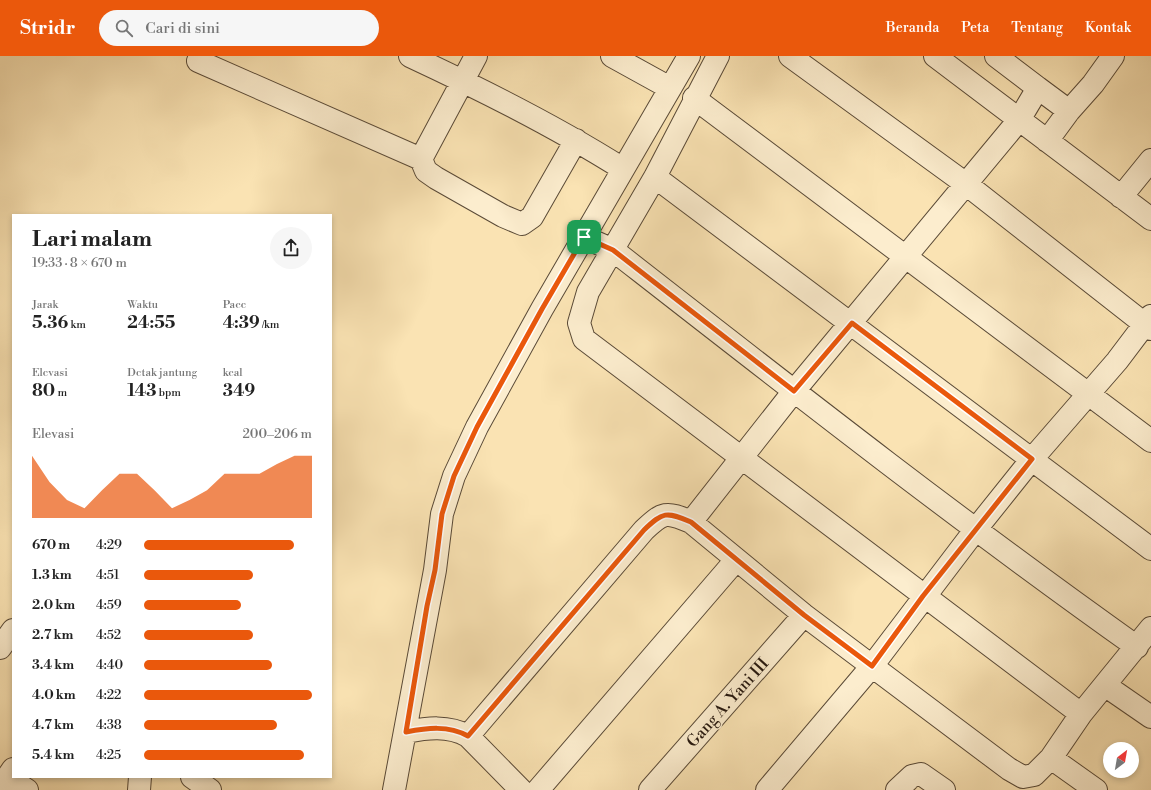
<!DOCTYPE html>
<html lang="id">
<head>
<meta charset="utf-8">
<style>
  :root { --surface:#fff; --page:#f6f6f6; --text:#222; --muted:#767676; --accent:#ea580c }
  body { margin:0; font-family:"Libre Bodoni",serif; background:var(--page); color:var(--text); height:100vh; display:flex; flex-direction:column; font-size:15px; white-space:nowrap }
  * { box-sizing:border-box; margin:0 }
  p { font-size:13px; color:var(--muted) }
  .icon { flex:none; width:22px; height:22px; fill:none; stroke:currentColor; stroke-width:2; stroke-linecap:round; stroke-linejoin:round }
  .map { position:relative; flex:1; overflow:hidden }
  .side { position:absolute; left:12px; top:158px; width:320px; height:564px; display:flex; flex-direction:column; background:var(--surface); border-radius:0px; box-shadow:0 2px 6px #0003 }
  .side>* { flex:none }
  .needle { width:26px; rotate:31deg }
  .buttons { position:absolute; left:1103px; top:686px; display:grid; gap:8px }
  .buttons a { display:grid; place-items:center; width:36px; height:36px; border-radius:50%; background:var(--surface); box-shadow:0 2px 6px #0003; font-size:20px }
  .pin { position:absolute; display:grid; place-items:center; width:34px; height:34px; color:#fff; margin:-17px; border-radius:8px; box-shadow:0 2px 6px #0006 }
  .round { display:grid; place-items:center; flex:none; width:42px; height:42px; border-radius:21px; background:var(--page) }
  .headline { display:flex; align-items:center; justify-content:space-between; height:68px; padding:0 20px }
  h1 { font-size:22px; font-weight:700; line-height:30px }
  .stats { display:grid; grid-template-columns:repeat(3,1fr); gap:6px; height:68px; padding:4px 20px }
  .stats div { display:grid; align-content:center }
  .stats b { font-size:17px; font-weight:700 }
  .stats small { font-size:11px; font-weight:400 }
  .stats p { font-size:11px }
  .chart { height:112px; padding:8px 20px }
  .chart p { display:flex; justify-content:space-between }
  .chart svg { width:100%; height:72px; margin-top:4px; fill:var(--accent); opacity:.7 }
  ul { padding:0 20px; list-style:none; font-size:13px }
  li { display:grid; grid-template-columns:64px 48px 1fr; align-items:center; height:30px }
  li i { height:10px; border-radius:5px; background:var(--accent) }
  header { display:flex; align-items:center; gap:24px; box-sizing:border-box; height:56px; padding:0 20px; background:var(--accent); color:#fff }
  header strong { font-size:19px }
  nav { display:flex; gap:22px; margin-inline-start:auto; font-size:14px }
  .search { width:280px; height:36px; background:var(--page); display:flex; align-items:center; gap:10px; box-sizing:border-box; padding:0 14px; border-radius:22px; color:var(--muted); font-size:15px }
  .map>svg:first-child { display:block }
  .lines { fill:none; stroke-linecap:round; stroke-linejoin:round }
  .street-casing { stroke:#5a4a37; stroke-width:24 }
  .street { stroke:#fcedce; stroke-width:22 }
  .route-casing { stroke:#fff; stroke-width:8 }
  .route { stroke:#ea580c; stroke-width:5 }
  .labels { text-anchor:middle; stroke-width:3; stroke-linejoin:round; paint-order:stroke }
  .street-label { font-size:16px; fill:#25170e; stroke:#fcedce }
</style>
</head>
<body>
<header>
<strong>Stridr</strong>
<div class="search"><svg class="icon" aria-label="search" viewBox="0 0 24 24"><circle cx="10" cy="10" r="6"/><path d="M15 15l6 6"/></svg>Cari di sini</div>
<nav><a>Beranda</a><a>Peta</a><a>Tentang</a><a>Kontak</a></nav>
</header>
<div class="map">
<svg width="1151" height="734" viewBox="0 0 1151 734">
  <rect width="100%" height="100%" fill="#fae3b3"/>
  <filter id="stains"><feTurbulence type="fractalNoise" baseFrequency=".005" numOctaves="4"/><feColorMatrix values="0 0 0 0 .2 0 0 0 0 .09 0 0 0 0 .02 0 0 0 .5 -.17"/></filter>
  <radialGradient id="worn" r=".72"><stop offset=".6" stop-color="#630" stop-opacity="0"/><stop offset="1" stop-color="#630" stop-opacity=".3"/></radialGradient>
  <g class="lines">
    <g class="street-casing">
      <path id="street" d="M410,0C483,34 555,70 623,113
        M476,0L421,103L426,115L436,122L503,160L522,168L532,161L576,84
        M612,0L670,32
        M718,0L655,121L588,236L579,267L584,283L1081,658
        M790,0L966,128L1151,273
        M935,0L1151,163
        M198,5L421,103
        M1038,32L1069,55
        M694,42L1151,385
        M1047,85L1069,55L1093,28L1113,0
        M655,121L1151,493
        M1121,141L1151,104
        M584,181L613,194C786,329 958,464 1137,591
        M691,466L794,335L1019,64L1038,32L996,0
        M0,592L13,574
        M1106,630L1151,661
        M406,676C427,672 448,669 468,680L644,474C663,456 666,455 691,466L804,559L1009,713L1023,721L1034,719L1051,702L1081,658L1151,572
        M468,680L521,734
        M1051,702L1096,734
        M7,721L27,734
        M192,721L210,734
        M0,732L13,713
        M139,734L140,721
        M394,734L435,514L442,458L454,420L477,371L542,253L689,0
        M538,734L736,504
        M650,734L804,559
        M767,734L872,610L976,473L1032,403L1117,305L1151,260
        M897,734L912,720L921,718L944,734"/>
    </g>
    <use href="#street" class="street"/>
  </g>
  <g class="lines">
    <g class="route-casing">
      <path id="route" d="M584,181L613,194L794,335L852,267L1032,403L923,540L872,610L804,559L691,466C666,455 663,456 644,474L468,680C448,669 427,672 406,676L427,550L435,514L442,458L454,420L477,371L542,253Z"/>
    </g>
    <use href="#route" class="route"/>
  </g>
  <g class="labels">
    <g class="street-label">
      <text transform="translate(727 646) rotate(-48)" y="6">Gang A. Yani III</text>
    </g>
  </g>
  <rect width="100%" height="100%" filter="url(#stains)"/>
  <rect width="100%" height="100%" fill="url(#worn)"/>
</svg>
<div class="buttons">
<a><svg class="needle" viewBox="-14 -14 28 28"><path d="M0-13l5 13h-10z" fill="#e53935"/><path d="M0 13l5-13h-10z" fill="#767676"/></svg></a>
</div>
<div class="pin" style="left:584px;top:181px;background:#1e9e55"><svg class="icon" aria-label="arrive" viewBox="0 0 24 24"><path d="M6 21V4h12l-3 4 3 4H6"/></svg></div>
<section class="side">
<div class="headline"><div><h1>Lari malam</h1><p>19:33 · 8 × 670 m</p></div><a class="round"><svg class="icon" aria-label="share" viewBox="0 0 24 24"><path d="M12 15V3M7 8l5-5 5 5M5 13v7h14v-7"/></svg></a></div>
<div class="stats">
<div><p>Jarak</p><b>5.36<small> km</small></b></div>
<div><p>Waktu</p><b>24:55</b></div>
<div><p>Pace</p><b>4:39<small> /km</small></b></div>
</div>
<div class="stats">
<div><p>Elevasi</p><b>80<small> m</small></b></div>
<div><p>Detak jantung</p><b>143<small> bpm</small></b></div>
<div><p>kcal</p><b>349</b></div>
</div>
<div class="chart"><p><span>Elevasi</span>200–206 m</p>
<svg viewBox="0 0 160 44" preserveAspectRatio="none"><path d="M0 44V6L10 22L20 33L30 38L40 27L50 17L60 17L70 27L80 38L90 33L100 27L110 17L120 17L130 17L140 11L150 6L160 6V44z"/></svg>
</div>
<ul>
<li><b>670 m</b>4:29<i style="width:89%"></i></li>
<li><b>1.3 km</b>4:51<i style="width:65%"></i></li>
<li><b>2.0 km</b>4:59<i style="width:58%"></i></li>
<li><b>2.7 km</b>4:52<i style="width:65%"></i></li>
<li><b>3.4 km</b>4:40<i style="width:76%"></i></li>
<li><b>4.0 km</b>4:22<i style="width:100%"></i></li>
<li><b>4.7 km</b>4:38<i style="width:79%"></i></li>
<li><b>5.4 km</b>4:25<i style="width:95%"></i></li>
</ul>
</section>
</div>
</body>
</html>
